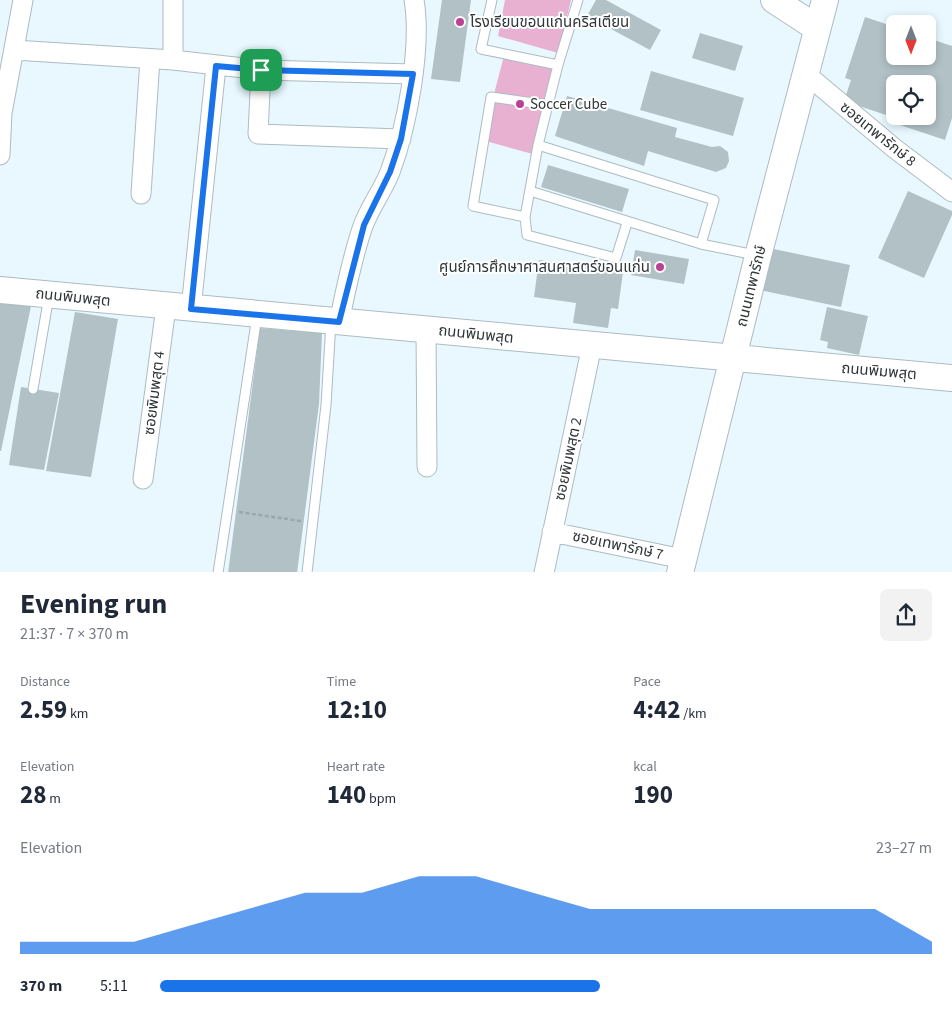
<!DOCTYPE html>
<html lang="en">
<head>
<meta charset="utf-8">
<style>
  :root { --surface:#fff; --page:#f2f2f3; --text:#1f2937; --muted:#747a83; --accent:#1a73e8 }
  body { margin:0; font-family:"Source Sans 3","Noto Sans Thai",sans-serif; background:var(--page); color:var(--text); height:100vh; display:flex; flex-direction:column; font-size:19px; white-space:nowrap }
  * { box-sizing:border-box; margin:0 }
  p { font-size:16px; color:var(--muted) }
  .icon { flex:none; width:28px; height:28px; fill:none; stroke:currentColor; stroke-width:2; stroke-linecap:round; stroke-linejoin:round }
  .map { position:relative; height:572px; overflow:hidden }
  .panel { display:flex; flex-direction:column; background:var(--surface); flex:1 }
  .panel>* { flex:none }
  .needle { width:32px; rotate:180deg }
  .buttons { position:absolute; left:886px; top:15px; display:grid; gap:10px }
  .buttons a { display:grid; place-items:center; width:50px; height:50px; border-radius:8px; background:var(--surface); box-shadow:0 2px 8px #0003; font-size:25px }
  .pin { position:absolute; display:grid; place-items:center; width:42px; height:42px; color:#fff; margin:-21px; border-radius:10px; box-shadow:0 2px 8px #0006 }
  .round { display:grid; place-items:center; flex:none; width:52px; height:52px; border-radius:8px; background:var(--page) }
  .overview { display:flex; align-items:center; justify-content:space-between; height:85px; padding:0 20px }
  h1 { font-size:28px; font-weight:700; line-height:38px }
  .figures { display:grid; grid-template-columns:repeat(3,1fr); gap:8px; height:85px; padding:5px 20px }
  .figures div { display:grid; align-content:center }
  .figures b { font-size:25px; font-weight:700 }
  .figures small { font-size:14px; font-weight:400 }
  .figures p { font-size:14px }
  .chart { height:140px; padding:10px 20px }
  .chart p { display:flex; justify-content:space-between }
  .chart svg { width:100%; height:90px; margin-top:5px; fill:var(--accent); opacity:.7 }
  ul { padding:0 20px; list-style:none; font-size:16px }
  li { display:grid; grid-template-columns:80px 60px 1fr; align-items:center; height:38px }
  li i { height:12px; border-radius:6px; background:var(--accent) }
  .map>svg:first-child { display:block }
  .green { fill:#e8b0d1 }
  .building { fill:#b1c1c6; fill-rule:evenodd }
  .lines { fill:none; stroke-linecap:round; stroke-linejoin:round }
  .lane-casing { stroke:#acbcc2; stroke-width:11 }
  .street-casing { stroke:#acbcc2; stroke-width:21 }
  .secondary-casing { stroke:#acbcc2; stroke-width:28 }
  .path { stroke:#9aa7ab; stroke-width:2.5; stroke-dasharray:4 2.5; stroke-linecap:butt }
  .lane { stroke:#fff; stroke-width:9 }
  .street { stroke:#fff; stroke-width:19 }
  .secondary { stroke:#fff; stroke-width:26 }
  .route-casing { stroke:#fff; stroke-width:10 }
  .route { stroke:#1a73e8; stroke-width:6 }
  .poi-dot { fill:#bb4195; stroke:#fff; stroke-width:2 }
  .labels { text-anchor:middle; stroke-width:4; stroke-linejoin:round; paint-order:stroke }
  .poi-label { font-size:15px; fill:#2f3638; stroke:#fff; text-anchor:start }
  .street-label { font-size:15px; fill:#2f3638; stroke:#fff }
</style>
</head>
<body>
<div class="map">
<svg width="952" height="573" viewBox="0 0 952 573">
  <rect width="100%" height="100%" fill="#e8f8fe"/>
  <path class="green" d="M505,0H571L558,53L498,36Z
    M505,52L558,67L536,155L482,140Z"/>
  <path class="building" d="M442,0H471L460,82L431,79Z
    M596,0H606L661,30L650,50L587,16Z
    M865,17L895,27V56H928V38L952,46V118L945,140L888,121L889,116L844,101L851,80L845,78ZM895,84H928V116H895Z
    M700,33L743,46L735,71L692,58Z
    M651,71L744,98L733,136L640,110Z
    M567,96L677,128L675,137L712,147L720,146L728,152L729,161L726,168L716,172L648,151L644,166L555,136Z
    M548,165L629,189L622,212L541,187Z
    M908,191L952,211V215L924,278L878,258Z
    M769,248L850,265L841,307L760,290Z
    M635,250L689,259L684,284L631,275Z
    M539,260L623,272L618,309L611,308L608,328L573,323L576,303L534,297Z
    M0,300L31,306L1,451H0Z
    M827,307L868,316L859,355L827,348L828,342L820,340Z
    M75,312L118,319L91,477L46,471Z
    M260,328L322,333L319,404L297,573H228Z
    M21,387L59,393L44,470L9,465Z"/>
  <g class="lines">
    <g class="lane-casing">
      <path id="lane" d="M492,0L481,49L558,65L538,145L525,217L527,235L616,258L627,223
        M558,65L578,0
        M538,145L714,200L701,244
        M530,191L701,244L755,255
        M525,217L473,206L491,97L548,105
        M33,389L49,296
        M218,573L257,316
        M307,573L326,405L331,322"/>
    </g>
    <g class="street-casing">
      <path id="street" d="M173,0V60
        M14,50L173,60L261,70L413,74
        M261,70L258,134L401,139
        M806,74L894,148L952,192
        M0,155L2,113L23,0
        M141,194L150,59
        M191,309L216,66
        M339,322C346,290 352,257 363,226C370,207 383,190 390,172C407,127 422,47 414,0
        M426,329L427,467
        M143,479L166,307
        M552,532L683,559
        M544,573L592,345"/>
    </g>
    <g class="secondary-casing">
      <path id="secondary" d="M774,0L817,28
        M0,290L952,378
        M680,573L758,256L825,0"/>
    </g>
    <path class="path" d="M239,512L301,521"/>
    <use href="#lane" class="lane"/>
    <use href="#street" class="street"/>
    <use href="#secondary" class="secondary"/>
  </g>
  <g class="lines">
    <g class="route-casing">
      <path id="route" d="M216,66L261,70L413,74L401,139L390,172L364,225L339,322L191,309Z"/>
    </g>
    <use href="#route" class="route"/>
  </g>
  <g class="poi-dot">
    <circle cx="460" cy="22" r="5"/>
    <circle cx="520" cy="104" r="5"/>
    <circle cx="660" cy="267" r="5"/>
  </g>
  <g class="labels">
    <g class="poi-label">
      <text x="470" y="27">โรงเรียนขอนแก่นคริสเตียน</text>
      <text x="530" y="109">Soccer Cube</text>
      <text x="650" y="272" text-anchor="end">ศูนย์การศึกษาศาสนศาสตร์ขอนแก่น</text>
    </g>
    <g class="street-label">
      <text transform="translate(878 134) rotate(39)" y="5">ซอยเทพารักษ์ 8</text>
      <text transform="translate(751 286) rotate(-76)" y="5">ถนนเทพารักษ์</text>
      <text transform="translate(73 297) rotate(6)" y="5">ถนนพิมพสุต</text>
      <text transform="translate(476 334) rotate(6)" y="5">ถนนพิมพสุต</text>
      <text transform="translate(879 371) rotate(5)" y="5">ถนนพิมพสุต</text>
      <text transform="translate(154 393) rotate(-83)" y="5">ซอยพิมพสุต 4</text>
      <text transform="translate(568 459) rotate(-78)" y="5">ซอยพิมพสุต 2</text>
      <text transform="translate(618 545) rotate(12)" y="5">ซอยเทพารักษ์ 7</text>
    </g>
  </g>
</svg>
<div class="buttons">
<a><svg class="needle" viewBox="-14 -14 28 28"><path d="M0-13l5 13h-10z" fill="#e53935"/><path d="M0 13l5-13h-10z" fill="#747a83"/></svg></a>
<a><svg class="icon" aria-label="locate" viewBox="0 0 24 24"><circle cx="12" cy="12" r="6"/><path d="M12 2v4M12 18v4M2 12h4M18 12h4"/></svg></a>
</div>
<div class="pin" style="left:261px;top:70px;background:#1e9e55"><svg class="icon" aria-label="arrive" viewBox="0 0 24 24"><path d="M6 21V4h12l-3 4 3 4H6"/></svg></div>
</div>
<section class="panel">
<div class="overview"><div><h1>Evening run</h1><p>21:37 · 7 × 370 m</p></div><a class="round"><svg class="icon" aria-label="share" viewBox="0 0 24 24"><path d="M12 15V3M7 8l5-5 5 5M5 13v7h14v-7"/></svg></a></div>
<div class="figures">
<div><p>Distance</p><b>2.59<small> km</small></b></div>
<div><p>Time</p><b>12:10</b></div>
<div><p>Pace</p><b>4:42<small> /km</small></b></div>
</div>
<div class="figures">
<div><p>Elevation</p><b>28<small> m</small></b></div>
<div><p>Heart rate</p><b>140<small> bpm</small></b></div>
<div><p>kcal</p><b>190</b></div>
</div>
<div class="chart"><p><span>Elevation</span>23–27 m</p>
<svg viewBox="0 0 160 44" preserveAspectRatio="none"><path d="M0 44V38L10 38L20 38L30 30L40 22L50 14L60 14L70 6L80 6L90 14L100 22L110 22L120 22L130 22L140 22L150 22L160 38V44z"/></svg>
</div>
<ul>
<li><b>370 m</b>5:11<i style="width:57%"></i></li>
</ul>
</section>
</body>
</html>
